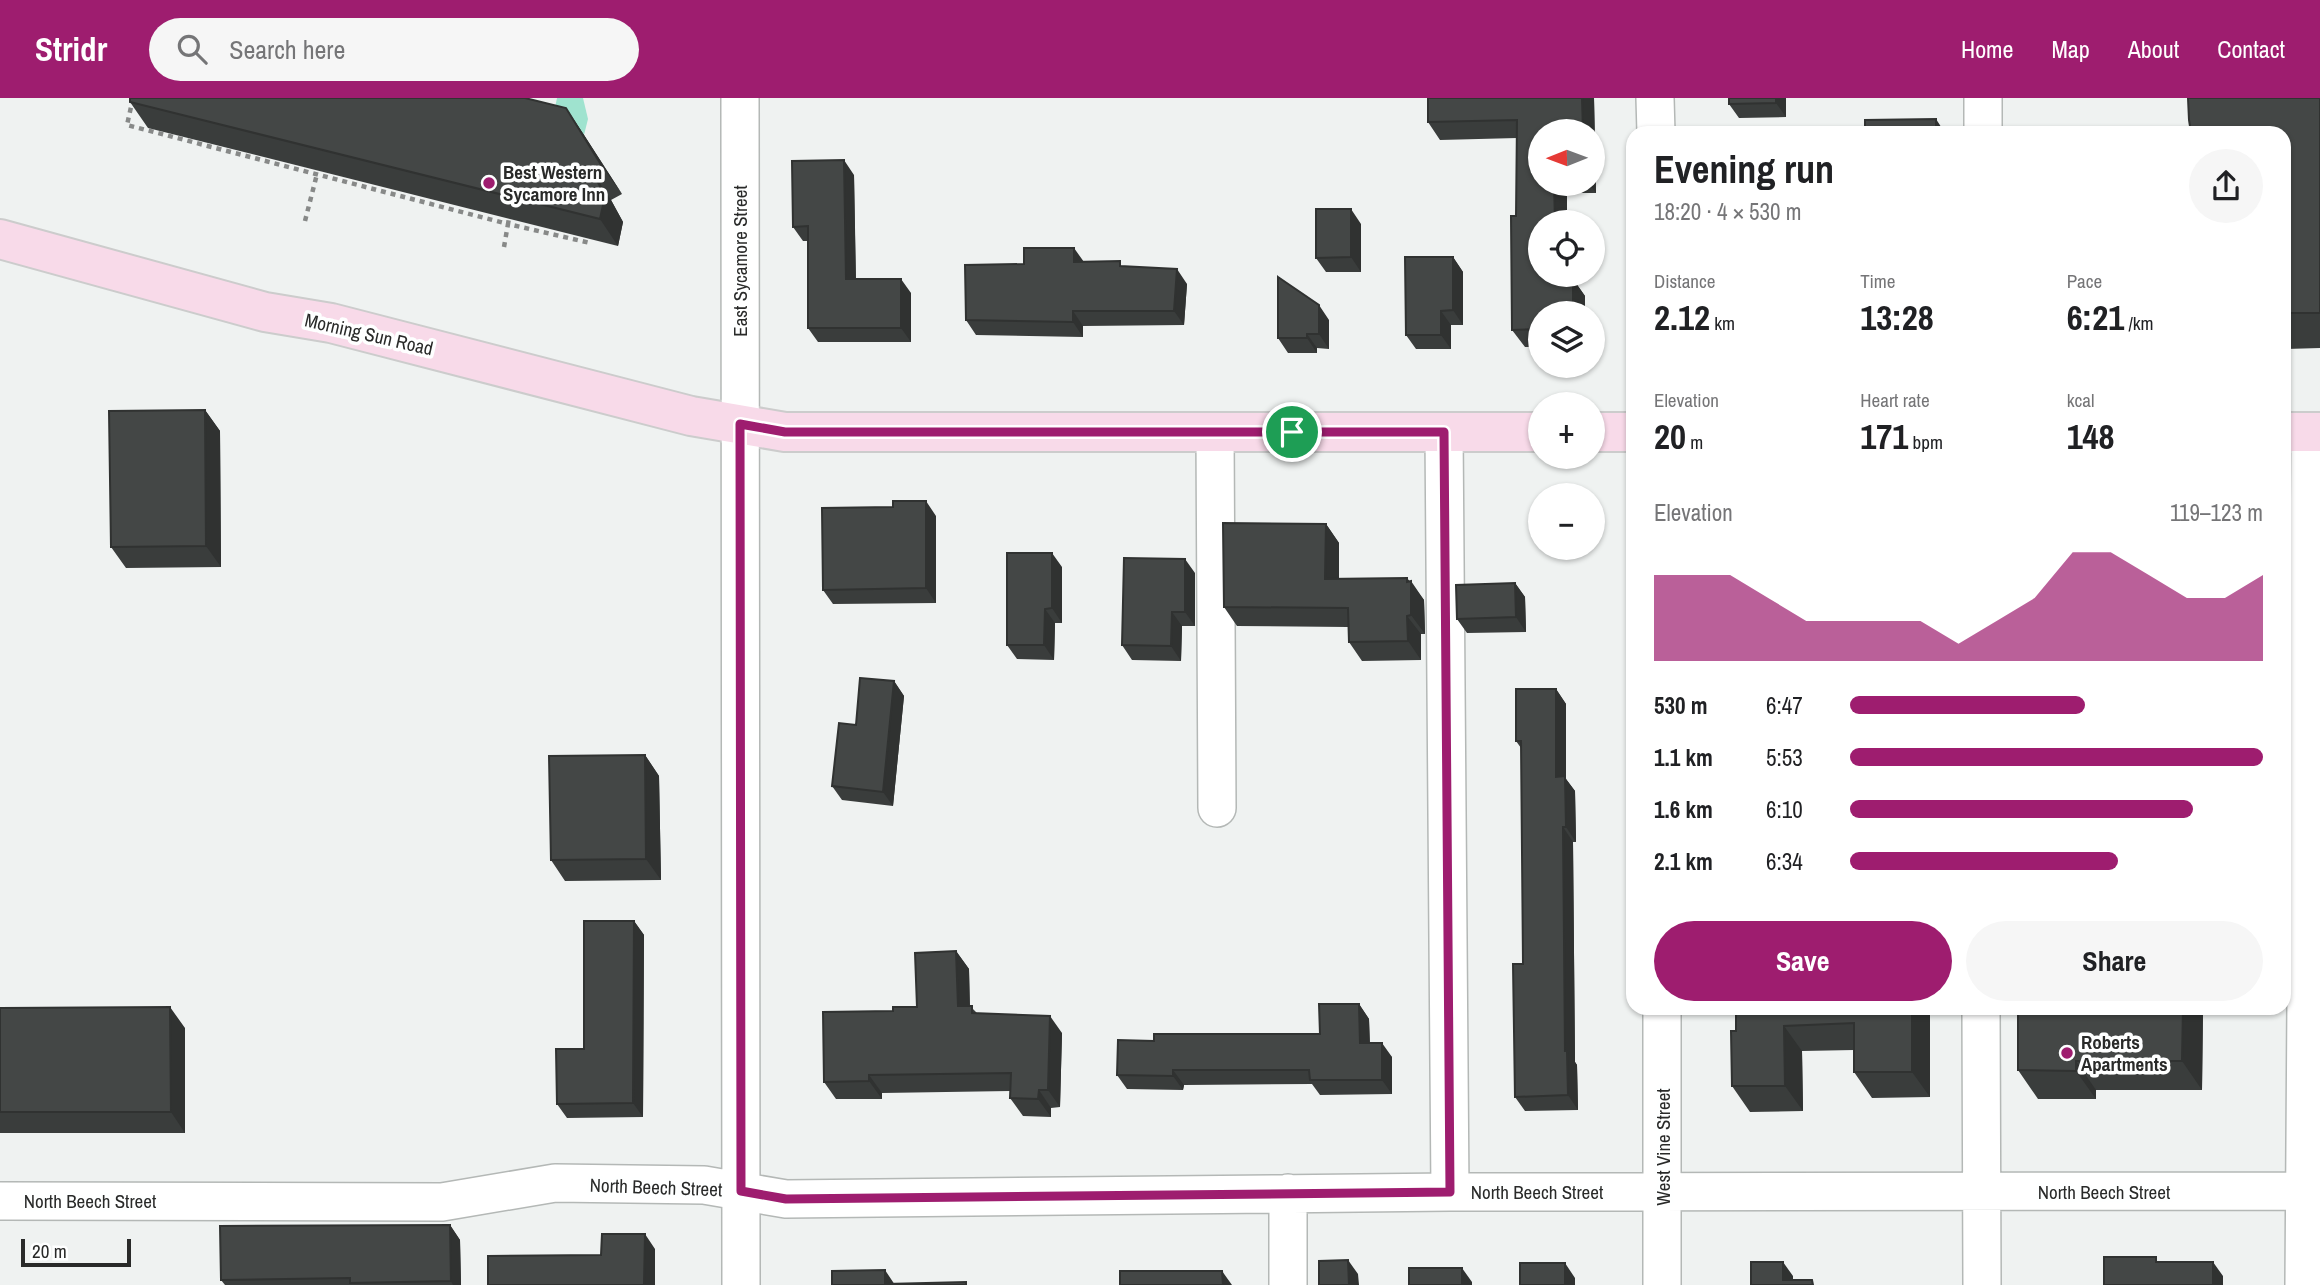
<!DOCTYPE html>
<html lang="en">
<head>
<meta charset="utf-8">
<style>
  :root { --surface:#fff; --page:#f6f6f6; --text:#202124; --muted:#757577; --accent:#9e1d6f }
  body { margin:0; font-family:"Archivo Narrow",sans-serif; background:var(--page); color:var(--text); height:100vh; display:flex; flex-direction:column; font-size:26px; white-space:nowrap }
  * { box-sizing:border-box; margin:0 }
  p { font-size:23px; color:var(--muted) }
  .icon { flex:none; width:38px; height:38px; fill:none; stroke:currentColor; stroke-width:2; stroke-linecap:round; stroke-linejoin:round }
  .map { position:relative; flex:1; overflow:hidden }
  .sheet { position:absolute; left:1626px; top:28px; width:665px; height:889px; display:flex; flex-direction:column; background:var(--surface); border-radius:21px; box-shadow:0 2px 5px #0004 }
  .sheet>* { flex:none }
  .needle { width:46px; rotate:269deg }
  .tools { position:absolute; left:1528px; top:21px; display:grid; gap:14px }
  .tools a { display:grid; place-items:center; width:77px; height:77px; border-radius:50%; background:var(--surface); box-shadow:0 2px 5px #0004; font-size:35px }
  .scale { position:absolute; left:21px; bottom:18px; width:110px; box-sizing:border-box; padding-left:7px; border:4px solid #292a29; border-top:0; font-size:19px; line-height:24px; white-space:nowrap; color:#292a29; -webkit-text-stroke:5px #feffff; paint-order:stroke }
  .pin { position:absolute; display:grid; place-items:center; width:60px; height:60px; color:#fff; margin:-30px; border:4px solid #fff; border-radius:50%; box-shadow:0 2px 7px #0007 }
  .round { display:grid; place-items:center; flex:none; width:74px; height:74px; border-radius:37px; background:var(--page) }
  .overview { display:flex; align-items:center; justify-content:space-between; height:119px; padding:0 28px }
  h1 { font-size:38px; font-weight:700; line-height:52px }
  .figures { display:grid; grid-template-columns:repeat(3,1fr); gap:10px; height:119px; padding:7px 28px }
  .figures div { display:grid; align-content:center }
  .figures b { font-size:35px; font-weight:700 }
  .figures small { font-size:19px; font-weight:400 }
  .figures p { font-size:19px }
  .chart { height:196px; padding:14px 28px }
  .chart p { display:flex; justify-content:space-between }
  .chart svg { width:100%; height:126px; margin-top:7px; fill:var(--accent); opacity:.7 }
  .cta { display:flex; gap:14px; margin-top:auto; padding:14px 28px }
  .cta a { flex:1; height:80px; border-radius:42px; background:var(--accent); color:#fff; font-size:28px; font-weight:700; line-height:80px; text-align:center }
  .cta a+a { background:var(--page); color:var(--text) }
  ul { padding:0 28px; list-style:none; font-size:23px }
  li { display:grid; grid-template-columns:112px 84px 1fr; align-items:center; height:52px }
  li i { height:18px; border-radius:9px; background:var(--accent) }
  header { display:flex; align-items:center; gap:42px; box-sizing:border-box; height:98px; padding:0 35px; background:var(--accent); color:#fff }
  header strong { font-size:33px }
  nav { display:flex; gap:38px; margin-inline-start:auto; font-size:24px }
  .search { width:490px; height:63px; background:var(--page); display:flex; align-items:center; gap:18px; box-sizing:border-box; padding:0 24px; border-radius:38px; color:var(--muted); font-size:26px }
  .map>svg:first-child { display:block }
  .green { fill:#9fe3cf }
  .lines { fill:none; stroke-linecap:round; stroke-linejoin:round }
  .minor-casing { stroke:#b4b8b6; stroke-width:40 }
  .major-casing { stroke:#ccc; stroke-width:42 }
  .path { stroke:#878988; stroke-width:4.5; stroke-dasharray:5 5; stroke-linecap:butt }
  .minor { stroke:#fff; stroke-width:37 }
  .major { stroke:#f8dae9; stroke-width:38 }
  .wall { fill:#3a3d3c; fill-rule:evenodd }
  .shaded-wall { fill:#303231 }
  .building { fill:#444746; stroke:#303231; stroke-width:2 }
  .route-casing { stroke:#fff; stroke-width:14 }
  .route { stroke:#9e1d6f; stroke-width:9 }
  .poi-dot { fill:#9e1d6f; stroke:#feffff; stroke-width:2.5 }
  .labels { text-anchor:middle; stroke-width:7; stroke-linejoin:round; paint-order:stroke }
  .poi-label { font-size:19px; font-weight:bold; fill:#292a29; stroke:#feffff; text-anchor:start }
  .street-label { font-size:19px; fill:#292a29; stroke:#feffff }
</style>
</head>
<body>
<header>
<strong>Stridr</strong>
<div class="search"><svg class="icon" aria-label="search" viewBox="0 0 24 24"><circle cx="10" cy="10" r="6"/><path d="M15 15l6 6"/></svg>Search here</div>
<nav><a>Home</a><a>Map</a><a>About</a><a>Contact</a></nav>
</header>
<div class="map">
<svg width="2320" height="1187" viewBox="0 0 2320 1187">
  <rect width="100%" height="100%" fill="#eff2f1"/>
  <path class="green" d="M557,0H583L588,21L584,37L551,29Z"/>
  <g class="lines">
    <g class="minor-casing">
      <path id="minor" d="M740,0L741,1187
        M1655,0L1656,35
        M1983,35V0
        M1215,334L1217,710
        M1444,334L1450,1094
        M1981,910L1982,1187
        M0,1103L442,1104L555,1085L704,1087L786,1101L1450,1094L2320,1093
        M1288,1187V1095
        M1662,1187V910
        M2304,1187L2310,334"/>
    </g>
    <g class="major-casing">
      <path id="major" d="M0,141L265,214L331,225L691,318L785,334H1540
        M1592,334H1633
        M2284,334H2320"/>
    </g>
    <path class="path" d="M133,0L127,27L508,126L509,120
      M305,123L317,76
      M504,149L508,126L590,145"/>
    <use href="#minor" class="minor"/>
    <use href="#major" class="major"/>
  </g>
  <path class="wall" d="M130,0H525L566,10L584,37L622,96L611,102L623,124L618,148L148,30L130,4Z
    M1594,0L1596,95H1567V124H1540L1567,181H1573L1585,198L1540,215V249H1525L1512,232L1516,118L1517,40L1440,42L1428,24ZM1592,33V86H1540Z
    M1729,0H1786V19L1739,20L1729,6Z
    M2320,0V250L2284,251V35Z
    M854,77L856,181L911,195V244H818L808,230V143H803L793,129Z
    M1361,126V174H1326L1316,160Z
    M1453,159L1463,174V227H1451V251H1416L1406,237Z
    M1084,164L1123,168L1187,186L1184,227L1083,228V239L976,237L966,222L1024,166Z
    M1329,222V251L1317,250V255H1288L1278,240Z
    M205,312L220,333L221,469L126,470L111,449Z
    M936,418V505L833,506L823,492Z
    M1326,426L1339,445V481L1407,480L1424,502L1425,536H1421V562L1362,563L1349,544L1348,529L1237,528L1224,509Z
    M1062,469V525H1055L1054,562L1017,561L1007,547Z
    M1195,475V528H1182L1181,563L1132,562L1122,547Z
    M1515,485L1525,499L1526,534L1467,535L1457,521Z
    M894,583L904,598L893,708L842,702L832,688L856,627Z
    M1556,591L1566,606V681L1575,693L1576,744H1573L1575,964L1577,967L1578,1012L1525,1013L1515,999L1523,866L1521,650L1516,643Z
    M645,657L659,678L661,782L565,783L551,762Z
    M634,823L644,837L643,1019L567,1020L557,1006L584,951Z
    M956,853L969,871L970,908L977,915L1062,935L1060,1009L1051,1010V1019L1023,1018L1010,1000V993L882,995V1001H836L824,984L917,909Z
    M1359,906L1369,921L1370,945L1392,959V996L1320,997L1312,986L1184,987L1183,992L1127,991L1117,977L1154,943L1320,936Z
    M0,910L185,930V1035H0Z
    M1930,910V999L1872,1000L1854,974V952L1802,953L1803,1013L1750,1014L1732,988L1731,933Z
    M2203,910L2202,992H2096V1001H2038L2018,972Z
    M450,1127L460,1142L461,1187H225L221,1182Z"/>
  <path class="shaded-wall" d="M1582,0H1594L1596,95L1589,86H1592V33H1583Z
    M1776,0H1786V19L1776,5Z
    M566,10L584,37L622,96L603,70Z
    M1936,21L1945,35H1936Z
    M844,62L854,77L856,196L846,181Z
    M593,75L611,102L623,124L618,148L600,121Z
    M1554,86H1560L1567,95V124H1555Z
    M1351,111L1361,126V174L1351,159Z
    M1074,150L1084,164H1074Z
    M1453,159L1463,174V227L1453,212Z
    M1177,171L1187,186L1184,227L1174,213Z
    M1555,177H1567V199L1555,181Z
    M901,181L911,195V244L901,230Z
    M1573,181L1585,198V215H1573Z
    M1319,207L1329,222V251L1319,236Z
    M1073,213L1083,228V239L1073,224Z
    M1441,213L1451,227V251L1441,237Z
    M1307,236L1317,250V255L1307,240Z
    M205,312L220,333L221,469L206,448Z
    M926,403L936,418V505L926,490Z
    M1326,426L1339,445V500L1325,481Z
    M1052,455L1062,469V525L1052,510Z
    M1185,461L1195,475V528L1185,514Z
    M1407,480L1411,486V483L1424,502L1425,536L1411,517Z
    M1515,485L1525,499L1526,534L1516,519Z
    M1045,511L1055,525L1054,562L1044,547Z
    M1172,514L1182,528L1181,563L1171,548Z
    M1407,518L1421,536V562L1408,543Z
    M894,583L904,598L893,708L883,694Z
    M1556,591L1566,606V681L1575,693L1576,744L1566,729L1556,679Z
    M645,657L659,678L661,782L646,761Z
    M1563,729L1573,744L1575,964L1577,967L1578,1012L1568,997L1565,953Z
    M634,823L644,837L643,1019L633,1005Z
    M956,853L969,871L970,926L958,908Z
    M1359,906L1369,921L1370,959L1360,945Z
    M170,909L185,930V1035L171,1014Z
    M1912,910H1930V999L1912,974Z
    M2183,910H2203L2202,992L2182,963Z
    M1050,918L1062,935L1060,1009L1048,992Z
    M1784,928L1802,953L1803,1013L1785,988Z
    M1382,945L1392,959V996L1382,982Z
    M2076,963L2096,992V1001L2076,973Z
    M1173,972L1184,987L1183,992L1173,978Z
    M869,977L882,995V1001L869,983Z
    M1039,992L1051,1010V1019L1038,1001Z
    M450,1127L460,1142L461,1187H453L451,1183Z
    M645,1136L655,1151V1187H644Z
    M1348,1162L1358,1176L1359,1187H1349Z
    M1783,1164L1793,1178V1187L1783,1182Z
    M2213,1164L2223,1178V1187H2213Z
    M1565,1165L1575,1180V1187H1565Z
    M1462,1170L1472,1184V1187H1462Z
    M885,1172L895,1187L885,1186Z
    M1222,1173L1232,1187H1223Z"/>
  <path class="building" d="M130,0H525L566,10L603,70L593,75L605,98L600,121L130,4Z
    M1428,0H1582L1583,33H1540V86H1554L1555,124H1540V177H1555V181H1573V215H1540V231L1512,232L1511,118H1516L1517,22L1428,24Z
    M1729,0H1776V5L1729,6Z
    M2188,0H2320V215H2284V35H2191L2189,22Z
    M1936,21V35H1865V22Z
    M844,62L846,181H901V230H808V128L793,129L792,63Z
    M1316,111H1351V159L1316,160Z
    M1024,150H1074V164L1120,163V168L1177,171L1174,213H1073V224L966,222L965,167L1024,166Z
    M1405,159H1453V212L1441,213V237H1406Z
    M1278,179L1319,207V236H1307V240H1278Z
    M205,312L206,448L111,449L109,313Z
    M893,403H926V490L823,492L822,410L893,409Z
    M1223,425L1326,426L1325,481L1407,480V484L1411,483V517L1407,518L1408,543L1349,544L1348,510L1224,509Z
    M1007,455H1052V510L1045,511L1044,547H1007Z
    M1124,460L1185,461V514H1172L1171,548L1122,547Z
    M1515,485L1516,519L1457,521L1456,487Z
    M860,580L894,583L883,694L832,688L839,625L856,627Z
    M1516,591H1556V679L1565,678L1566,729H1563L1565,953H1567L1568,997L1515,999L1513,866H1523L1521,643H1516Z
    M645,657L646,761L551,762L549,658Z
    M584,823H634L633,1005L557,1006L556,951H584Z
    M956,853L958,908H972V915L1050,918L1048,992H1039L1038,1001L1010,1000L1011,975L869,977V983L824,984L823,914L893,913V909H917L915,855Z
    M1319,906H1359L1360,945H1382V982H1310L1309,972H1173V978L1117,977L1118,942L1154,943V936H1320Z
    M170,909L171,1014H0V910Z
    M1736,910H1912V974H1854V925L1784,928L1785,988H1732L1731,933H1736Z
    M2018,910H2183L2182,963H2076V973L2018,972Z
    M450,1127L451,1183L350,1185V1180L221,1182L220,1128Z
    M602,1136H645L644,1187H488V1158L601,1157Z
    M2104,1159H2156V1164H2213V1187H2104Z
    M1348,1162L1349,1187H1319V1163Z
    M1751,1164H1783V1182H1812L1813,1187H1751Z
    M1520,1165H1565V1187H1520Z
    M1409,1170H1462V1187H1409Z
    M885,1172V1186L966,1184V1187H832V1173Z
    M1120,1173H1222L1223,1187H1120Z"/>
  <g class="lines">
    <g class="route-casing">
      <path id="route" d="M740,326L785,334H1444L1450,1094L786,1101L741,1093Z"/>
    </g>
    <use href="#route" class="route"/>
  </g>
  <g class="poi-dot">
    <circle cx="489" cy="85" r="7"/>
    <circle cx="2067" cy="955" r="7"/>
  </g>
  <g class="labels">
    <g class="poi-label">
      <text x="503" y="81">Best Western<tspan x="503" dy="22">Sycamore Inn</tspan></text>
      <text x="2081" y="951">Roberts<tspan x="2081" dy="22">Apartments</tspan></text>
    </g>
    <g class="street-label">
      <text transform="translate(740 163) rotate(-90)" y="7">East Sycamore Street</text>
      <text transform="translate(369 236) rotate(13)" y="7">Morning Sun Road</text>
      <text transform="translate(1663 1049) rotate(-90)" y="7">West Vine Street</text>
      <text transform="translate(656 1089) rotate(2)" y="7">North Beech Street</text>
      <text x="1537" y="1101">North Beech Street</text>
      <text x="2104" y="1101">North Beech Street</text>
      <text x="90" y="1110">North Beech Street</text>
    </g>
  </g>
</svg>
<div class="tools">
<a><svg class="needle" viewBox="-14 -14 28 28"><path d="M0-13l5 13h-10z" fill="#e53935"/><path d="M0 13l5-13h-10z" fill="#757577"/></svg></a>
<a><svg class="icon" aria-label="locate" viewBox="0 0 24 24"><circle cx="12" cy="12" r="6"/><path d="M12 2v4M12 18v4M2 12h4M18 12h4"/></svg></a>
<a><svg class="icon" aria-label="layers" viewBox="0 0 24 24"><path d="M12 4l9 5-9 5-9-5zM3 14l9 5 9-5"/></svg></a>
<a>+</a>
<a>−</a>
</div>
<div class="scale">20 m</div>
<div class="pin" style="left:1292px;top:334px;background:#1e9e55"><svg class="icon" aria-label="arrive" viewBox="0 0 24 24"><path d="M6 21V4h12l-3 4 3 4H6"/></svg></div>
<section class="sheet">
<div class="overview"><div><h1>Evening run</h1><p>18:20 · 4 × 530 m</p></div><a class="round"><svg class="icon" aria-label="share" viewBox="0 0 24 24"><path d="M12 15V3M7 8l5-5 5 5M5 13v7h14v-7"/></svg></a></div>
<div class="figures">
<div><p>Distance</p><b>2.12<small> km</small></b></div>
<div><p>Time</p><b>13:28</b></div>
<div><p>Pace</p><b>6:21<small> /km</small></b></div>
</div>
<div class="figures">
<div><p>Elevation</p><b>20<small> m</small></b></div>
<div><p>Heart rate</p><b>171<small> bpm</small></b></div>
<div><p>kcal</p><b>148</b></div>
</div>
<div class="chart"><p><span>Elevation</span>119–123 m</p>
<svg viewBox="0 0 160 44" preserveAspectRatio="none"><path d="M0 44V14L10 14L20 14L30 22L40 30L50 30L60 30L70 30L80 38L90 30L100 22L110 6L120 6L130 14L140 22L150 22L160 14V44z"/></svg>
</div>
<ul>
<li><b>530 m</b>6:47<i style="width:57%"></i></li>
<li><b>1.1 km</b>5:53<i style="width:100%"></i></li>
<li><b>1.6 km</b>6:10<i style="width:83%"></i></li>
<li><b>2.1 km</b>6:34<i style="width:65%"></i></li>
</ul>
<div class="cta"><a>Save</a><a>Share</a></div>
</section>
</div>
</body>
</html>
